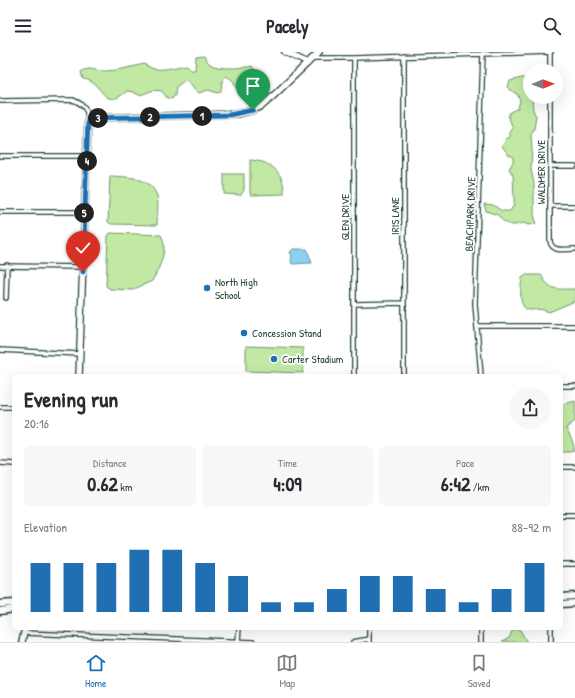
<!DOCTYPE html>
<html lang="en">
<head>
<meta charset="utf-8">
<style>
  :root { --surface:#fff; --page:#f7f7f7; --text:#2b2b33; --muted:#7c7c81; --line:#e1e1e2; --accent:#1f6fb2 }
  body { margin:0; font-family:"Patrick Hand",sans-serif; background:var(--page); color:var(--text); height:100vh; display:flex; flex-direction:column; font-size:15px; white-space:nowrap }
  * { box-sizing:border-box; margin:0 }
  p { font-size:13px; color:var(--muted) }
  .icon { flex:none; width:22px; height:22px; fill:none; stroke:currentColor; stroke-width:2; stroke-linecap:round; stroke-linejoin:round }
  .map { position:relative; flex:1; overflow:hidden }
  .details { position:absolute; left:12px; top:322px; width:551px; height:256px; display:flex; flex-direction:column; background:var(--surface); border-radius:6px; box-shadow:0 4px 16px #0002 }
  .details>* { flex:none }
  .needle { width:26px; rotate:89deg }
  .tools { position:absolute; left:523px; top:12px; display:grid; gap:8px }
  .tools a { display:grid; place-items:center; width:40px; height:40px; border-radius:50%; background:var(--surface); box-shadow:0 4px 16px #0002; font-size:20px }
  .pin { position:absolute; display:grid; place-items:center; width:34px; height:34px; color:#fff; margin:-41px -17px; border-radius:50% 50% 50% 0; rotate:-45deg; box-shadow:0 0 4px #0007 }
  .pin .icon { rotate:45deg }
  .km { position:absolute; width:20px; height:20px; margin:-10px; border-radius:50%; background:#222; color:#fff; font-size:11px; line-height:20px; text-align:center }
  .round { display:grid; place-items:center; flex:none; width:42px; height:42px; border-radius:21px; background:var(--page) }
  .headline { display:flex; align-items:center; justify-content:space-between; height:68px; padding:0 12px }
  h1 { font-size:22px; font-weight:700; line-height:30px }
  .metrics { display:grid; grid-template-columns:repeat(3,1fr); gap:6px; height:68px; padding:4px 12px }
  .metrics div { display:grid; align-content:center; border-radius:6px; background:var(--page); text-align:center }
  .metrics b { font-size:20px; font-weight:700 }
  .metrics small { font-size:11px; font-weight:400 }
  .metrics p { font-size:11px }
  .chart { height:112px; padding:8px 12px }
  .chart p { display:flex; justify-content:space-between }
  .chart svg { width:100%; height:72px; margin-top:4px; stroke:var(--accent); stroke-width:6 }
  header { display:flex; justify-content:space-between; align-items:center; height:52px; padding:0 12px; background:var(--surface); font-size:18px; font-weight:700 }
  .menu { display:flex; justify-content:space-around; align-items:center; height:56px; border-top:1px solid var(--line); background:var(--surface); font-size:11px; color:var(--muted) }
  .menu a { display:grid; justify-items:center; gap:2px }
  .menu .active { color:var(--accent) }
  .map>svg:first-child { display:block }
  .green { fill:#c1e9a4; stroke:#70936c }
  .water { fill:#8fcff0; stroke:#6295a5 }
  .lines { fill:none; stroke-linecap:round; stroke-linejoin:round }
  .street-casing { stroke:#1f3d34; stroke-width:6 }
  .secondary-casing { stroke:#1f3d34; stroke-width:8 }
  .primary-casing { stroke:#1f3d34; stroke-width:9 }
  .street { stroke:#fff; stroke-width:3.5 }
  .secondary { stroke:#fff; stroke-width:5.5 }
  .primary { stroke:#fff; stroke-width:6 }
  .route-casing { stroke:#fff; stroke-width:8 }
  .route { stroke:#1f6fb2; stroke-width:5 }
  .poi-dot { fill:#1f6fb2; stroke:#fff; stroke-width:1.5 }
  .labels { text-anchor:middle; stroke-width:3.5; stroke-linejoin:round; paint-order:stroke }
  .street-label { font-size:11px; fill:#1f3d34; stroke:#fff }
  .poi-label { font-size:11px; fill:#1f3d34; stroke:#fff; text-anchor:start }
</style>
</head>
<body>
<header><svg class="icon" aria-label="menu" viewBox="0 0 24 24"><path d="M4 6h16M4 12h16M4 18h16"/></svg>Pacely<svg class="icon" aria-label="search" viewBox="0 0 24 24"><circle cx="10" cy="10" r="6"/><path d="M15 15l6 6"/></svg></header>
<div class="map">
<svg width="575" height="590" viewBox="0 0 575 590">
  <rect width="100%" height="100%" fill="#fff"/>
  <filter id="ink" filterUnits="userSpaceOnUse"><feTurbulence type="fractalNoise" baseFrequency=".025" numOctaves="2"/><feDisplacementMap in="SourceGraphic" scale="8" xChannelSelector="R" yChannelSelector="G"/><feConvolveMatrix kernelMatrix="1 2 1 2 8 2 1 2 1" color-interpolation-filters="sRGB"/></filter>
  <g filter="url(#ink)">
    <path class="green" d="M204,4C206,7 207,10 210,12C218,18 242,16 252,14L256,20V48L249,42L245,43L240,42C235,34 235,27 225,24L222,30L221,39L218,41L208,38L199,41C193,37 192,31 185,28L176,35L175,43L172,47L167,46L162,39C149,37 150,41 139,43L133,40L127,39C102,61 104,29 83,27L81,20C88,14 95,19 103,19C117,19 131,15 144,12C157,22 172,15 187,13L190,18H195L196,5Z
      M522,26H530V45H532L533,58L536,64L534,77L531,82L532,98L531,117L534,132V162L536,171L529,173L523,171L515,173H511L504,170L498,163L486,159L484,152L493,153L502,159H510L514,153V144L513,123L509,117L513,110V105L508,102L502,94L506,87L510,85V81L513,76L508,64L510,60L518,56L520,49L518,43L508,36L510,29Z
      M250,108C271,109 285,121 284,142L251,143L250,141Z
      M224,122H244V138L241,143L224,142Z
      M110,124C127,125 150,124 157,144C159,152 157,164 157,173L111,172L108,170Z
      M110,181L161,183C169,198 159,216 152,229L132,238L110,237L106,234L108,184Z
      M526,223H541C551,240 557,237 575,237V249L549,260C539,256 539,258 530,258C517,257 521,234 522,226Z
      M246,294L303,296V321L246,319Z
      M575,349V369L566,376C569,384 575,391 574,399L569,400H561V352L568,351Z
      M513,577L520,578L527,590H502L509,586Z"/>
    <path class="water" d="M293,197H307L312,211L292,212L291,209L292,204L290,200Z"/>
    <g class="lines">
      <g class="street-casing">
        <path id="street" d="M404,4V324
          M314,6H354L551,0
          M354,6V324
          M550,19V0
          M550,45V189C552,201 565,197 575,197
          M0,49L73,48C83,52 87,56 88,66
          M0,104H87
          M550,114H575
          M550,154H575
          M0,160H85
          M0,214L83,215
          M6,246L7,213
          M354,252L404,251
          M477,274H575
          M0,298L80,302
          M481,324L475,252L483,0
          M561,334H575
          M0,355H14
          M0,411L14,412
          M561,415H575
          M561,463H575
          M561,512H575
          M481,576V590
          M551,576V590
          M24,581L253,590
          M238,589L239,576
          M353,590L369,587
          M369,590V576"/>
      </g>
      <g class="secondary-casing">
        <path id="secondary" d="M285,0L308,11
          M79,324L88,66L237,62L253,58L262,54L270,47L319,0
          M22,590L25,576"/>
      </g>
      <g class="primary-casing">
        <path id="primary" d="M561,545L575,544
          M0,552L14,551
          M561,552L575,551
          M0,559L14,557"/>
      </g>
      <use href="#street" class="street"/>
      <use href="#secondary" class="secondary"/>
      <use href="#primary" class="primary"/>
    </g>
  </g>
  <g class="lines" filter="url(#ink)">
    <g class="route-casing">
      <path id="route" d="M83,220L88,66L229,63L253,58"/>
    </g>
    <use href="#route" class="route"/>
  </g>
  <g class="poi-dot">
    <circle cx="207" cy="236" r="4"/>
    <circle cx="244" cy="281" r="4"/>
    <circle cx="274" cy="307" r="4"/>
  </g>
  <g class="labels">
    <g class="street-label">
      <text transform="translate(541 120) rotate(-90)" y="4">WALDMER DRIVE</text>
      <text transform="translate(470 162) rotate(-88)" y="4">BEACHPARK DRIVE</text>
      <text transform="translate(395 164) rotate(-90)" y="4">IRIS LANE</text>
      <text transform="translate(345 165) rotate(-90)" y="4">GLEN DRIVE</text>
    </g>
    <g class="poi-label">
      <text x="215" y="234">North High<tspan x="215" dy="13">School</tspan></text>
      <text x="252" y="285">Concession Stand</text>
      <text x="282" y="311">Carter Stadium</text>
    </g>
  </g>
</svg>
<div class="tools">
<a><svg class="needle" viewBox="-14 -14 28 28"><path d="M0-13l5 13h-10z" fill="#e53935"/><path d="M0 13l5-13h-10z" fill="#7c7c81"/></svg></a>
</div>
<div class="pin" style="left:253px;top:58px;background:#1e9e55"><svg class="icon" aria-label="arrive" viewBox="0 0 24 24"><path d="M6 21V4h12l-3 4 3 4H6"/></svg></div>
<div class="pin" style="left:83px;top:220px;background:#d93025"><svg class="icon" aria-label="check" viewBox="0 0 24 24"><path d="M5 12l5 5 9-10"/></svg></div>
<b class="km" style="left:202px;top:64px">1</b>
<b class="km" style="left:150px;top:65px">2</b>
<b class="km" style="left:98px;top:66px">3</b>
<b class="km" style="left:87px;top:109px">4</b>
<b class="km" style="left:84px;top:161px">5</b>
<section class="details">
<div class="headline"><div><h1>Evening run</h1><p>20:16</p></div><a class="round"><svg class="icon" aria-label="share" viewBox="0 0 24 24"><path d="M12 15V3M7 8l5-5 5 5M5 13v7h14v-7"/></svg></a></div>
<div class="metrics">
<div><p>Distance</p><b>0.62<small> km</small></b></div>
<div><p>Time</p><b>4:09</b></div>
<div><p>Pace</p><b>6:42<small> /km</small></b></div>
</div>
<div class="chart"><p><span>Elevation</span>88–92 m</p>
<svg viewBox="0 0 160 44" preserveAspectRatio="none"><path d="M5 44V14M15 44V14M25 44V14M35 44V6M45 44V6M55 44V14M65 44V22M75 44V38M85 44V38M95 44V30M105 44V22M115 44V22M125 44V30M135 44V38M145 44V30M155 44V14"/></svg>
</div>
</section>
</div>
<nav class="menu">
<a class="active"><svg class="icon" aria-label="home" viewBox="0 0 24 24"><path d="M3 11l9-7 9 7M6 9v11h12V9"/></svg>Home</a>
<a><svg class="icon" aria-label="map" viewBox="0 0 24 24"><path d="M3 6l6-2 6 2 6-2v14l-6 2-6-2-6 2zM9 4v14M15 6v14"/></svg>Map</a>
<a><svg class="icon" aria-label="saved" viewBox="0 0 24 24"><path d="M7 4h10v16l-5-4-5 4z"/></svg>Saved</a>
</nav>
</body>
</html>
